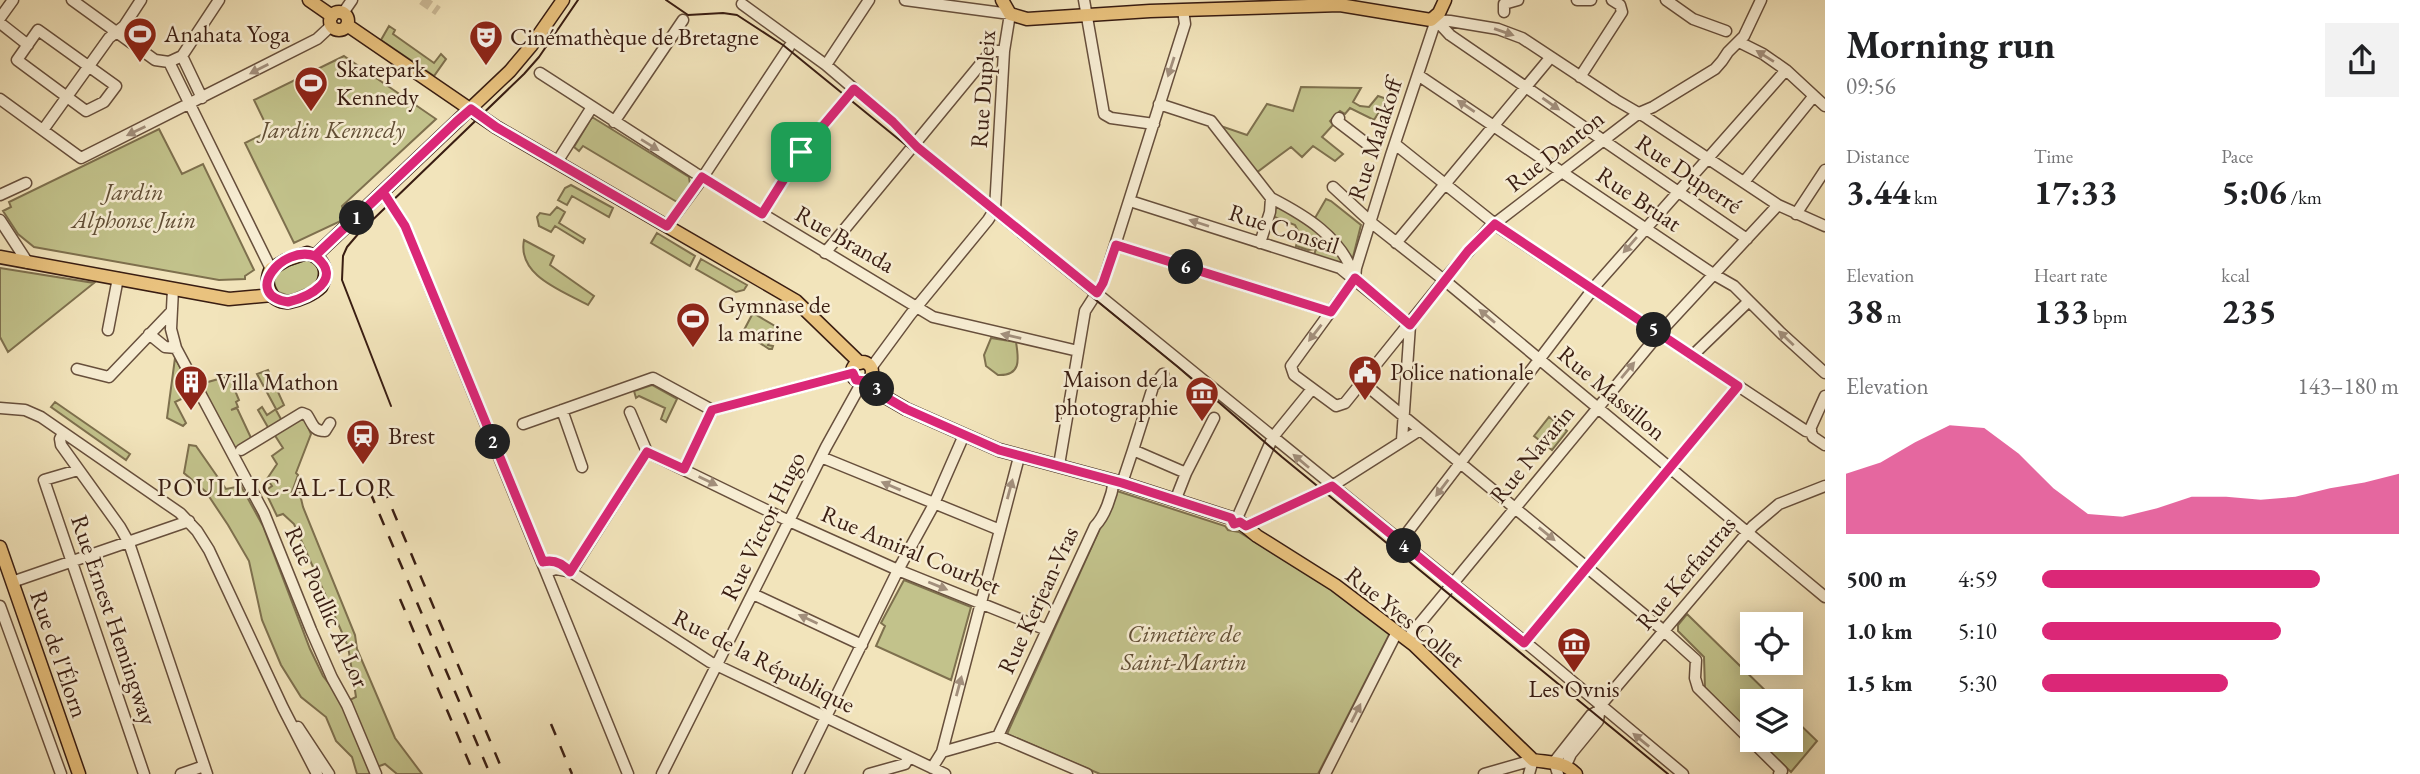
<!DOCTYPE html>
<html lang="en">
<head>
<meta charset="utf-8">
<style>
  :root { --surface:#fff; --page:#f2f2f2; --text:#202124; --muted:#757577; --accent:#db2777 }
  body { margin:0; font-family:"EB Garamond",serif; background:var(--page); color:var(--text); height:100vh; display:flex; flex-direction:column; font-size:26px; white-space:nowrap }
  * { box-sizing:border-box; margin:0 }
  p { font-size:23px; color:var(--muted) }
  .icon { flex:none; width:38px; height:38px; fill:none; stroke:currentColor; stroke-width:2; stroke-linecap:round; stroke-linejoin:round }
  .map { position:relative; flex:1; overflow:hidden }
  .side { display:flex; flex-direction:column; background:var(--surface); width:595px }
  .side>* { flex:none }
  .tools { position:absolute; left:1740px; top:612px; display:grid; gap:14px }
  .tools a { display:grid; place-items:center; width:63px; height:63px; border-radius:0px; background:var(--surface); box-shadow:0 4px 18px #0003; font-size:35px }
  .pin { position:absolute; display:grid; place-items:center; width:60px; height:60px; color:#fff; margin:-30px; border-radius:14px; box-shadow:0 4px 10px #0006 }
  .km { position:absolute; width:35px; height:35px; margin:-18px; border-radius:50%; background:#222; color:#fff; font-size:19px; line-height:35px; text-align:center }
  .round { display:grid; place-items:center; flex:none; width:74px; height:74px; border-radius:0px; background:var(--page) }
  .overview { display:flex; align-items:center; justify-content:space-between; height:119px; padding:0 21px }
  h1 { font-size:38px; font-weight:700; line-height:52px }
  .metrics { display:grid; grid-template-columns:repeat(3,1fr); gap:10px; height:119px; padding:7px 21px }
  .metrics div { display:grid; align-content:center }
  .metrics b { font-size:35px; font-weight:700 }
  .metrics small { font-size:19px; font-weight:400 }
  .metrics p { font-size:19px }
  .chart { height:196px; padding:14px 21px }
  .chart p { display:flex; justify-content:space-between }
  .chart svg { width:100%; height:126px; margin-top:7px; fill:var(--accent); opacity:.7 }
  ul { padding:0 21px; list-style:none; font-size:23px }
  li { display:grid; grid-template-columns:112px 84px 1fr; align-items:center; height:52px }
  li i { height:18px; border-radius:9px; background:var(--accent) }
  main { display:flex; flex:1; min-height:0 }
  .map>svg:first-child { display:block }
  .green { fill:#c2c28b; stroke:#7e704e; stroke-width:2 }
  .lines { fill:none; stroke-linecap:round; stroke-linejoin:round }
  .minor-tunnel { stroke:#cdbc99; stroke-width:10; stroke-dasharray:10 5; stroke-linecap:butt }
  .minor-casing { stroke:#674f3c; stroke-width:13 }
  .major-casing { stroke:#391d12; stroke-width:15 }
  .minor { stroke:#f7edd3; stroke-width:10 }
  .major { stroke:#e9c27e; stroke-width:12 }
  .tram { stroke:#391d12; stroke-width:2 }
  .rail { stroke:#391d12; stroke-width:2.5; stroke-dasharray:12 12; stroke-linecap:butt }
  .oneway { fill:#a28f7c }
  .route-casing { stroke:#fff; stroke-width:14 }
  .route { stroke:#db2777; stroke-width:9 }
  .labels { text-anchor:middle; stroke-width:5; stroke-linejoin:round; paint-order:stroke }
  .poi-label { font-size:24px; fill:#391d12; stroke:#f7edd3; text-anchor:start }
  .street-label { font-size:24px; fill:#391d12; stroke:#f7edd3 }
  .park-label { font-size:24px; font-style:italic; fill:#624f36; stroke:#f7edd3 }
  .neighbourhood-label { font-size:26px; letter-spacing:2px; fill:#391d12; stroke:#f7edd3 }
</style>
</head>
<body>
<main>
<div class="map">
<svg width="1825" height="774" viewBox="0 0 1825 774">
  <rect width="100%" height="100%" fill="#f2e4bb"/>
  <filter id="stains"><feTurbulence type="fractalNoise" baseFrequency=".00286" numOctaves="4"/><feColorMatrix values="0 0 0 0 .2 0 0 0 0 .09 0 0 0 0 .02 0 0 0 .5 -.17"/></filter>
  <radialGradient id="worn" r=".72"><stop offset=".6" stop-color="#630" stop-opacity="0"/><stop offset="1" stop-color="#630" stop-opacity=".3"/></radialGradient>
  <path class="green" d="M389,26L395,30L393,34L434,63L441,54L446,59L434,76L381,40Z
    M344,56L436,119L342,206L345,219L294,243L245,143L269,131L254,100Z
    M1301,87L1361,88L1353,102L1360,106L1369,107L1378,96L1387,99L1374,120L1350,108L1345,114L1340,111L1330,121L1333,125L1322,137L1343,154L1335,161L1313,146L1302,157L1291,147L1256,173L1218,125L1247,135L1267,104L1293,111Z
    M592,117L689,177L690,184L677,202L583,146L579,151L574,147Z
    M159,129L182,174L203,164L254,270L245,276V279L219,280L34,247L18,234L3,211L11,207L9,202Z
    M571,185L613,208L609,217L572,196L567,205L558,200L565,188Z
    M1276,198L1315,218L1326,199L1331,201L1361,225L1353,257L1346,259L1341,263L1314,255L1316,249L1308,250L1296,246L1299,233L1295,225L1272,216Z
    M557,207L565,212L559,223L585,239L583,243L555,226L551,232L539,226L537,217L540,213L550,215Z
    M657,233L695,256L690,266L651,243Z
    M524,240L554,256L550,265L594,296L588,305C563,291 517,276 524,240Z
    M307,259L317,264L320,276L313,286L289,296L278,292L273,282L278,270Z
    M701,259L747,285L744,290L736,292L696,269Z
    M0,268L94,283L8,352L0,337Z
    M753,313L780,329L779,334H773L768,345L773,346L772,349H769L743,332Z
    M991,338L1016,342C1019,360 1021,376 998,375L986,366L984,355Z
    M175,358L194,393L175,402L186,423L183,426L167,418Z
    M268,370L284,405L276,410L282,421L269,429L258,410L262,407L267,415L276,409L257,374Z
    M229,376L239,400L236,402L238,407L231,410L237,408L252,440L235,451L201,384Z
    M652,385L677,399L666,422L661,419L665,408L639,396L636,398L634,391Z
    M55,402L130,454L126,460L51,407Z
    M1549,417L1567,431L1552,450L1534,436Z
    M299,418L305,420L311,434L296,473L298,475L292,492L299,490L303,507L355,635L357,649L395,738L422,774H397L385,764L371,769L373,774H357L352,757L336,741L326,717L301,697L281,665L262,620L249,561L228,525L206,492L184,473L189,445L196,446L226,489L241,486L263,526L310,649L323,676L344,703L356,697L348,646L294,524L283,514L277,516L265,491L272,486L267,479L277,464L272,456L283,448L274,434Z
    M1117,491L1225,526L1228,530L1239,532L1335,592L1390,633L1318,774H1100L1007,734Z
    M904,580L971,607L951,680L876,646L885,626L881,623Z
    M1687,614L1777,702H1752V734L1705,688L1704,657L1678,631V625Z
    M1790,715L1817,741L1791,772L1758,740H1790Z"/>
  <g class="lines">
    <path class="minor-tunnel" d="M422,0L438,11"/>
    <g class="minor-casing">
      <path id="minor" d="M72,0L155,60L169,62
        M1084,0L1104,114L1111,118L1154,124
        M1577,0H1591
        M1666,0L1693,19L1726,31
        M742,4L826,65L893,122L917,147L1536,651L1683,774
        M1504,12V4L1518,0
        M343,13L352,0
        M1438,14L1391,155L1356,268L1355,278L1291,366L1294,375L1336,406L1345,403L1448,275L1489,228L1639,113L1653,107L1715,69L1722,61L1728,52L1744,36L1761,0
        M0,18L13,0
        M1433,20L1450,21L1498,29L1522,38L1616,100L1647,118L1778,205L1825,226
        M1437,21L1450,35L1747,239
        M0,23L28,45
        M38,30L116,86L104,102L86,111L17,60Z
        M1739,42L1763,54L1786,70L1825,106
        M182,56L202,98
        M169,62L271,269
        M169,62L182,56L219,0
        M826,65L869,0
        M540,73L695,173L933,317L1078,351
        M1418,75L1713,274L1734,286L1781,333L1825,373
        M1580,77L1622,12L1620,5L1612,0
        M0,99L81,158L317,39L331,26
        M1159,104L1211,121L1271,198L1270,212L1260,243
        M1339,118L1337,121L1375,150
        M614,122L683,20
        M43,130L109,38L124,26L141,0
        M1395,144L1500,228L1806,431L1811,432L1813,437L1825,445
        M557,162L592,107
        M1744,182L1813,97
        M1333,187L1373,224L1449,284L1825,597
        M383,192L405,226L628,774
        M0,195L26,183
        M1271,198C1306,216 1341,237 1354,276
        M1130,201L1340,268L1410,325L1402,440
        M762,214L801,152L854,89
        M1796,214L1825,170
        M0,220L28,263
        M667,226L699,183L789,47
        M1396,243L1550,58
        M1116,245L1331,312
        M825,253L988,55L995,51H1004
        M173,289L171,329L176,348L264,513L311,630L332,678L347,705L376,774
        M108,330L118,278
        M149,334L165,347L176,348
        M1692,356L1749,301
        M871,368L910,315L988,220L995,209L1004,51L1010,14L905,0
        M77,369L109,377L171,312
        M1163,374L1153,387L1133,450L1186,473
        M1362,382L1664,631L1696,660L1695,678L1698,688L1782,771L1779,774
        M0,408L25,410L41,417L180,513L197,531L209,550L283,708L317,774
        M562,410L582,467
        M712,410L853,373
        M630,412L647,452
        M523,424L653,378L712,410
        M1811,432V427L1825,396
        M63,433L60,439L61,445L120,527L129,543L207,774
        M241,450L302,413L307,415C313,424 313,431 325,431L330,423
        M647,452L789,521L898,570L1047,630
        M821,457L1000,530
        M1059,465L1085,311L1103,283L1185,24L1183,10
        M684,469L712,410
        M78,470L44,480L144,774
        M1122,483L1133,450
        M1175,501L1186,473L1214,418
        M1238,516L1273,437L1312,389
        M1246,526L1332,486L1420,430
        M1400,542L1596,285L1786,70
        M543,562C554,559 563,564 571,572L647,452
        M546,572L556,569L571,572L710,662L945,774
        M12,582L189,521
        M753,594L862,645
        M0,606L61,774
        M1407,639L1663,329L1778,205
        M1524,643L1738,386
        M298,727L329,774
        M998,736L1095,526C1105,516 1112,495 1114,481
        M998,736L1087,774
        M942,752L1019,457
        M1566,765L1571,754L1598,721L1600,706L1753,526L1779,504L1825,486
        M932,768L942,752L998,736
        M181,774L204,766
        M662,774L826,447L862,382
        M798,774L898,570L932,508L964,435
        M869,774L905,764L909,757
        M1325,774L1397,632
        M1484,774L1533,760
        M1529,774L1533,760
        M1558,774L1554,762L1591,715L1598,711"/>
    </g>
    <g class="major-casing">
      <path id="major" d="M309,0L332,16
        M1002,0L1010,14L1027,19L1150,11L1340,5L1431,20L1439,13L1445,0
        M330 21a9 9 0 1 1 18 0a9 9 0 1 1-18 0Z
        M347,25L496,127L796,301L860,363
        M307,253C324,258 330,271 321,287C314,294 300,300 289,302C270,304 263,283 271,269L286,260Z
        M315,256L510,71L531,46L563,0
        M0,257L229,299L272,295
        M852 372a10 10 0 1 1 20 0a10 10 0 1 1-20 0Z
        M867,381L887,398L906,409L999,450L1122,483L1231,518
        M1240,522L1257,536L1335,585L1414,645L1533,760C1549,763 1563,761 1576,774
        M0,547L79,774"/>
    </g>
    <use href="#minor" class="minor"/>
    <use href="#major" class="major"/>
    <path class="tram" d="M666,0L688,15L723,13L737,15L783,45L1178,367L1282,457L1668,774
      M391,406L342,280L343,256L347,247L359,233L524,74L539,57L578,0"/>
    <path class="rail" d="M383,487L504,774
      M370,492L490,774
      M400,599L474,774
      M551,724L572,774"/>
  </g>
  <defs><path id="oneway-solid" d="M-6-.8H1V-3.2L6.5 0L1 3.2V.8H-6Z" transform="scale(1.75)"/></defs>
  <g class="oneway">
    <use href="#oneway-solid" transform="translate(1504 32) rotate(19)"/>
    <use href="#oneway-solid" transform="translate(1765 56) rotate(-148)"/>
    <use href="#oneway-solid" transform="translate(1171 67) rotate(108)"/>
    <use href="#oneway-solid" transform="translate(259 69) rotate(153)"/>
    <use href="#oneway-solid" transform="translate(1551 104) rotate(35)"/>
    <use href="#oneway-solid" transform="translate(1466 106) rotate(-146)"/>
    <use href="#oneway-solid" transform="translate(136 131) rotate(154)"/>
    <use href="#oneway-solid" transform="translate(650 145) rotate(32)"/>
    <use href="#oneway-solid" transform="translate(1199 223) rotate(-162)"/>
    <use href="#oneway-solid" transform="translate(1630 245) rotate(131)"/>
    <use href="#oneway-solid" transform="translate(1487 316) rotate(-140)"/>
    <use href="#oneway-solid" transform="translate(1315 333) rotate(128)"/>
    <use href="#oneway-solid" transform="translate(1011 336) rotate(-167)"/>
    <use href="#oneway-solid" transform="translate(1786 338) rotate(-137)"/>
    <use href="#oneway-solid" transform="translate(1628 370) rotate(-50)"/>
    <use href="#oneway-solid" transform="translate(1301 461) rotate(-140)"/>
    <use href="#oneway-solid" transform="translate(708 481) rotate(26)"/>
    <use href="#oneway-solid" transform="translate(891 486) rotate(-157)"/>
    <use href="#oneway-solid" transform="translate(1442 488) rotate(127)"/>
    <use href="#oneway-solid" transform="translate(1010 489) rotate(-75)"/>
    <use href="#oneway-solid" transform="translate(1547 534) rotate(39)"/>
    <use href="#oneway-solid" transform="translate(938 586) rotate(22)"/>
    <use href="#oneway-solid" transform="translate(808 619) rotate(-155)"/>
    <use href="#oneway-solid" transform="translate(959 686) rotate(-75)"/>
    <use href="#oneway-solid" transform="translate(1356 713) rotate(-63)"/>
    <use href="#oneway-solid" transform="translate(1641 740) rotate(-141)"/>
  </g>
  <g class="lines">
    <g class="route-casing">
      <path id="route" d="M801,152L762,214L702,177L667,226L496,127L471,109L456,122L315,256C345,279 309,297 288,302C241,295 283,244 315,256C337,234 361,214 383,192L405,226L543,562C554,559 563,564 570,572L647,452L684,469L712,410L853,373L856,380L867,381L887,398L906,409L999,450L1122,483L1231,518L1234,524L1240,522L1246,526L1332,486L1524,643L1738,386L1495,224L1468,251L1410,325L1355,278L1331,312L1116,245L1103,283L1097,293L917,147L893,122L854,89L801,152"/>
    </g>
    <use href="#route" class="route"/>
  </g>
  <defs>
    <g id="stadium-pin" transform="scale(1.75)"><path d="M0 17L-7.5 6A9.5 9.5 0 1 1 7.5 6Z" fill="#8f2418" stroke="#f7edd3"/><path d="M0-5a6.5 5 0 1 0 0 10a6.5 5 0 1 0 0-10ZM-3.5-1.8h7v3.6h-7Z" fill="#fff"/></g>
    <g id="theatre-pin" transform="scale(1.75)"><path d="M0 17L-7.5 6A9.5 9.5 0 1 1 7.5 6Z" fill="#8f2418" stroke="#f7edd3"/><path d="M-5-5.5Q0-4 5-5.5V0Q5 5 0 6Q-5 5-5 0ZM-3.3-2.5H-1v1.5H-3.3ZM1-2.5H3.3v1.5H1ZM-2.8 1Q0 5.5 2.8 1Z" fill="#fff"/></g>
    <g id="civic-pin" transform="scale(1.75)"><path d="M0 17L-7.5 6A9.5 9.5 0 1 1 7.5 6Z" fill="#8f2418" stroke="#f7edd3"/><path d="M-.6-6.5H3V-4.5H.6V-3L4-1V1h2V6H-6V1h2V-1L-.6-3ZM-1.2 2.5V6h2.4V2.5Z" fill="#fff"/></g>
    <g id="building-pin" transform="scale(1.75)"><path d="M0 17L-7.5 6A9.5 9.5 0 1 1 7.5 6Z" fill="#8f2418" stroke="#f7edd3"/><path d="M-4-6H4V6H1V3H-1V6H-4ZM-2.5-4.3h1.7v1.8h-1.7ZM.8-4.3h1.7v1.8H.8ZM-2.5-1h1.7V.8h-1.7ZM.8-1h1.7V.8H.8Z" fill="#fff"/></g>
    <g id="museum-pin" transform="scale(1.75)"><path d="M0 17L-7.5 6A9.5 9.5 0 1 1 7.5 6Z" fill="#8f2418" stroke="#f7edd3"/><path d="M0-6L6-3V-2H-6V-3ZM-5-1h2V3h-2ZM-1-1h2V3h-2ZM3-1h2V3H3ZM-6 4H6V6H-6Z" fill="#fff"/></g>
    <g id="station-pin" transform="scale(1.75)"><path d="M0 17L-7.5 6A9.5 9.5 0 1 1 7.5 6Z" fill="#8f2418" stroke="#f7edd3"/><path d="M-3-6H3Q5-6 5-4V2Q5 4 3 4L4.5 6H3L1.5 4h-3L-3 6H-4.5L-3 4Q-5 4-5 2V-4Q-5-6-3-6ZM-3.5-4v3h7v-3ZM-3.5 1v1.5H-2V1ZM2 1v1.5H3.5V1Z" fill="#fff"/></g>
  </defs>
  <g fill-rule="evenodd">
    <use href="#stadium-pin" x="140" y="34"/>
    <use href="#theatre-pin" x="486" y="37"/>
    <use href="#stadium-pin" x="311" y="83"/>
    <use href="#stadium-pin" x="693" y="319"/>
    <use href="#civic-pin" x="1365" y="372"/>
    <use href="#building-pin" x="191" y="382"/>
    <use href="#museum-pin" x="1202" y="393"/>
    <use href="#station-pin" x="363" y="436"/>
    <use href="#museum-pin" x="1574" y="644"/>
  </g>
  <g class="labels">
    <g class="poi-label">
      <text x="164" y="42">Anahata Yoga</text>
      <text x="510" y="45">Cinémathèque de Bretagne</text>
      <text x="336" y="77">Skatepark<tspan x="336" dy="28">Kennedy</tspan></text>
      <text x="718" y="313">Gymnase de<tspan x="718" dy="28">la marine</tspan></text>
      <text x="1390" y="380">Police nationale</text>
      <text x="1178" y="387" text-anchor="end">Maison de la<tspan x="1178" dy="28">photographie</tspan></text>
      <text x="216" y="390">Villa Mathon</text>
      <text x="388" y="444">Brest</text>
      <text x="1574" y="697" text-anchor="middle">Les Ovnis</text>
    </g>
    <g class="street-label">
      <text transform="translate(983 89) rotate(-86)" y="8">Rue Dupleix</text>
      <text transform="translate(1375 139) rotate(-72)" y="8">Rue Malakoff</text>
      <text transform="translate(1555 151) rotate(-38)" y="8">Rue Danton</text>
      <text transform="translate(1689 174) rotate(34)" y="8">Rue Duperré</text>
      <text transform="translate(1639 199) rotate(34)" y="8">Rue Bruat</text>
      <text transform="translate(1284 229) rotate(18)" y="8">Rue Conseil</text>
      <text transform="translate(845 239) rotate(30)" y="8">Rue Branda</text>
      <text transform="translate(1612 393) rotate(40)" y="8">Rue Massillon</text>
      <text transform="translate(1532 454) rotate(-51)" y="8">Rue Navarin</text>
      <text transform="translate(763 526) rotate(-64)" y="8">Rue Victor Hugo</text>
      <text transform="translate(911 550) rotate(23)" y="8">Rue Amiral Courbet</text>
      <text transform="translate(1686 573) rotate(-50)" y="8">Rue Kerfautras</text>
      <text transform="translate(1038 600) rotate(-65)" y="8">Rue Kerjean-Vras</text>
      <text transform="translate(327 607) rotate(66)" y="8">Rue Poullic Al Lor</text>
      <text transform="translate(1405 617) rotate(39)" y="8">Rue Yves Collet</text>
      <text transform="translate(114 620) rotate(71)" y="8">Rue Ernest Hemingway</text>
      <text transform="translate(59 654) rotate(71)" y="8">Rue de l'Élorn</text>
      <text transform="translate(764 661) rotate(27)" y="8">Rue de la République</text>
    </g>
    <g class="park-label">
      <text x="333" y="138">Jardin Kennedy</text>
      <text x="134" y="200">Jardin<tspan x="134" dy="28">Alphonse Juin</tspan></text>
      <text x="1184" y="642">Cimetière de<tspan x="1184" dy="28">Saint-Martin</tspan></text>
    </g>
    <g class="neighbourhood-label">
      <text x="277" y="496">POULLIC-AL-LOR</text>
    </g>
  </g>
  <rect width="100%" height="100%" filter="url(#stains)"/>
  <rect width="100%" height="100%" fill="url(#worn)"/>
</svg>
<div class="tools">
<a><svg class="icon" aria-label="locate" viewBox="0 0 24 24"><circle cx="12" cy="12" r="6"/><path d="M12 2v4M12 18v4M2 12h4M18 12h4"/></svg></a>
<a><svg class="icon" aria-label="layers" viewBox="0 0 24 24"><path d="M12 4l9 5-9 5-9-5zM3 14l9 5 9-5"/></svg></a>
</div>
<div class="pin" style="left:801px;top:152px;background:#1e9e55"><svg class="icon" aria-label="arrive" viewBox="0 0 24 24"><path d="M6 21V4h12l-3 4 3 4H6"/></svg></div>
<b class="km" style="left:357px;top:218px">1</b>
<b class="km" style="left:493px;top:442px">2</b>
<b class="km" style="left:877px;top:389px">3</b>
<b class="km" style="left:1404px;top:546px">4</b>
<b class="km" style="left:1654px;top:330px">5</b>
<b class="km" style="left:1186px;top:267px">6</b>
</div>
<section class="side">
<div class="overview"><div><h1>Morning run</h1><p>09:56</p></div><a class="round"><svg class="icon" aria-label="share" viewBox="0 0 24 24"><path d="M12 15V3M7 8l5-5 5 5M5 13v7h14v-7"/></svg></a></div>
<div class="metrics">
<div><p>Distance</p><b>3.44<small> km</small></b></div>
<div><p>Time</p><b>17:33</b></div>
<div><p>Pace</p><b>5:06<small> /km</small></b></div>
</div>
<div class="metrics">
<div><p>Elevation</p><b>38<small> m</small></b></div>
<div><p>Heart rate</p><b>133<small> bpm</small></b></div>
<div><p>kcal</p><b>235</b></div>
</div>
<div class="chart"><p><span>Elevation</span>143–180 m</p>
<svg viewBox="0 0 160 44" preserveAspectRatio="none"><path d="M0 44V23L10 19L20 12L30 6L40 7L50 16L60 28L70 37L80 38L90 35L100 31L110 31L120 32L130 31L140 28L150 26L160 23V44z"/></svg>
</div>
<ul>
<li><b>500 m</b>4:59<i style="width:78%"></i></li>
<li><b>1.0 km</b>5:10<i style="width:67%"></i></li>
<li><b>1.5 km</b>5:30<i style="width:52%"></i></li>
</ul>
</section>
</main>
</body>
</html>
